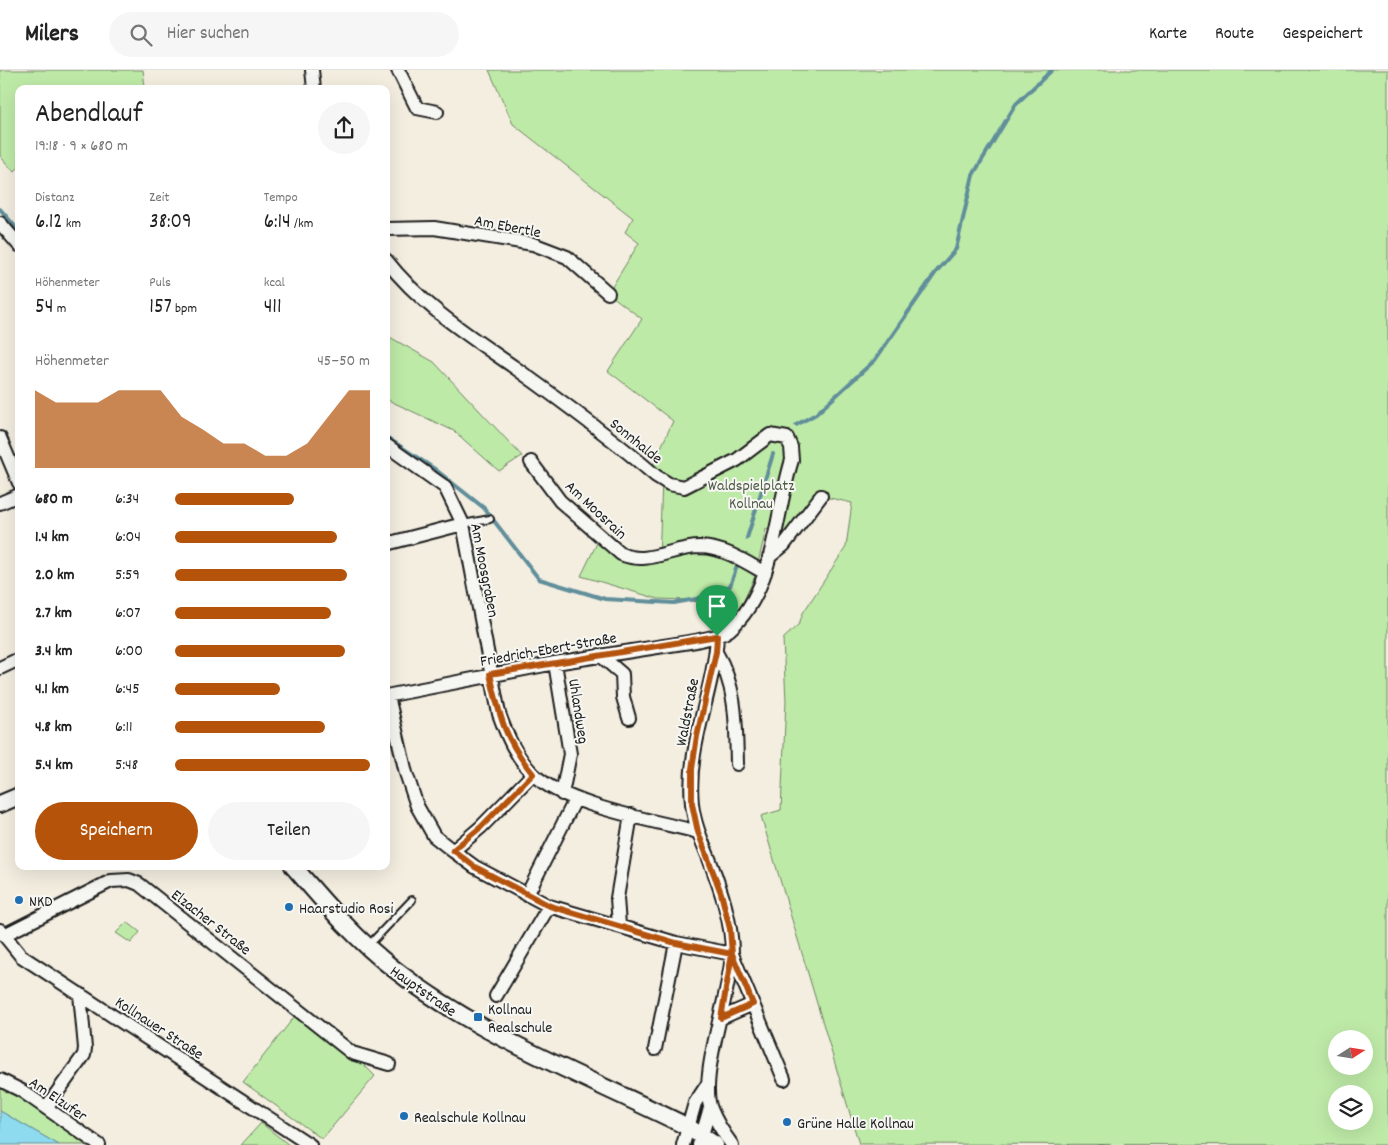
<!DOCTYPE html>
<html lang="de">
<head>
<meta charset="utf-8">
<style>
  :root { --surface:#fff; --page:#f6f6f6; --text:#222; --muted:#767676; --line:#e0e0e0; --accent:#b45309 }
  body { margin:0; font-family:Dekko,sans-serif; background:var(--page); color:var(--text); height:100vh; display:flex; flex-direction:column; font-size:19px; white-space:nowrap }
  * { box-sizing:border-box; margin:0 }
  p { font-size:16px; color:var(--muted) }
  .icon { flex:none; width:28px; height:28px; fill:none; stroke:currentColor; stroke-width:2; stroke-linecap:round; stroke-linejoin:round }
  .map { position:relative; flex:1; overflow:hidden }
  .panel { position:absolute; left:15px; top:15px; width:375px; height:785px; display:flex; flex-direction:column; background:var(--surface); border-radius:10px; box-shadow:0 5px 20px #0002 }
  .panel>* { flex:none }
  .needle { width:32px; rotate:78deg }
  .fabs { position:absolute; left:1328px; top:960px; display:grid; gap:10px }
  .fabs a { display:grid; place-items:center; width:45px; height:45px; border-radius:50%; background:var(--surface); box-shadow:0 5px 20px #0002; font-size:25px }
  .pin { position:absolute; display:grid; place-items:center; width:42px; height:42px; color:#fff; margin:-51px -21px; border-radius:50% 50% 50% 0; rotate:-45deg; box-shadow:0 0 5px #0007 }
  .pin .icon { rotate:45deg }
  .round { display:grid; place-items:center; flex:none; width:52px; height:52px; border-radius:26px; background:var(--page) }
  .headline { display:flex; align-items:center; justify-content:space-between; height:85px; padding:0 20px }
  h1 { font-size:28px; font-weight:600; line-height:38px }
  .figures { display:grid; grid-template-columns:repeat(3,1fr); gap:8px; height:85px; padding:5px 20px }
  .figures div { display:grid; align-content:center }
  .figures b { font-size:21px; font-weight:600 }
  .figures small { font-size:14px; font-weight:400 }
  .figures p { font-size:14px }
  .chart { height:140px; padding:10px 20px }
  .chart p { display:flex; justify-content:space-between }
  .chart svg { width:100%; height:90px; margin-top:5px; fill:var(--accent); opacity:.7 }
  .action { display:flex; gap:10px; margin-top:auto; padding:10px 20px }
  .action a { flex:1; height:58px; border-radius:30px; background:var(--accent); color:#fff; font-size:20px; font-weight:600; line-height:58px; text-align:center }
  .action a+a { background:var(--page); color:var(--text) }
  ul { padding:0 20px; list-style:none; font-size:16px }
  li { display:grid; grid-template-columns:80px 60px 1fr; align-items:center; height:38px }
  li i { height:12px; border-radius:6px; background:var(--accent) }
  header { display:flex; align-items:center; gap:30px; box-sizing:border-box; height:70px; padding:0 25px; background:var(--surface); border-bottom:1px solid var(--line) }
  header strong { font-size:24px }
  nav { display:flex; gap:28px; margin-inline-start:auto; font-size:18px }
  .search { width:350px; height:45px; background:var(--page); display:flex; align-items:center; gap:12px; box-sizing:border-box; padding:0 18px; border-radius:28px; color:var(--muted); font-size:19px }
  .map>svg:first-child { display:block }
  .green { fill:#beeaa7; stroke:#6d8362; fill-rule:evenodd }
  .water { fill:#8edaee; stroke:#608e9a }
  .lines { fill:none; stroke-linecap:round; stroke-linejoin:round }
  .stream { stroke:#608e9a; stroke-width:4 }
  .service-casing { stroke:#1c1c1c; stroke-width:10 }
  .minor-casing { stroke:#1c1c1c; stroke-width:16 }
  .tertiary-casing { stroke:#1c1c1c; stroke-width:20 }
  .service { stroke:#f6f6f2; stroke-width:6 }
  .minor { stroke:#f6f6f2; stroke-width:12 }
  .tertiary { stroke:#f6f6f2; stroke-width:16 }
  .route-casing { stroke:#fff; stroke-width:10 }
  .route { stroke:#b45309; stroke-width:6 }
  .poi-dot { fill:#1f6fb2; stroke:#f6f6f2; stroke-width:2 }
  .labels { text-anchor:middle; stroke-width:4; stroke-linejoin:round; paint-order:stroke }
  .street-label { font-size:16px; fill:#1c1c1c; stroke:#f6f6f2 }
  .park-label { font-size:16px; fill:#4d5a46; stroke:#f6f6f2 }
  .poi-label { font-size:16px; fill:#1c1c1c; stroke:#f6f6f2; text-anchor:start }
</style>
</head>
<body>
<header>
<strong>Milers</strong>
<div class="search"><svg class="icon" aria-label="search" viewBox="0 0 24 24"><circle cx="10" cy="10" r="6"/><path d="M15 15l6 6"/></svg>Hier suchen</div>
<nav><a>Karte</a><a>Route</a><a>Gespeichert</a></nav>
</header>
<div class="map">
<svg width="1388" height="1075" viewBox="0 0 1388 1075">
  <rect width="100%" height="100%" fill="#f4eee1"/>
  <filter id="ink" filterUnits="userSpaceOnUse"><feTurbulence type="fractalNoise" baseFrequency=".02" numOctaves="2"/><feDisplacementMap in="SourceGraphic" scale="10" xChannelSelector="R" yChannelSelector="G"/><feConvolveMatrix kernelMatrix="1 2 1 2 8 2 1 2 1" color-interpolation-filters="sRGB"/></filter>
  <g filter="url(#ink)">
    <path class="green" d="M0,0H143L145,18L19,19V97L14,102L0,86Z
      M489,0H1388V1075L859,1074L761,746L781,740L786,631L783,569L799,554L803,543L846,477L852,433L821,426L784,475L775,461L766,459L755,506L741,537L722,552L713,536L688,530L658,529L581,506L597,473C622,490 630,499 659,491L662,410L653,395L673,351L608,301L642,249L608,223L639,173L625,162L633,148L513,54ZM1336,969H1364V996H1336ZM1336,1024H1364V1051H1336Z
      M386,265L434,292L522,386L499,401L454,361L386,329Z
      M127,852L140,862L131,873L116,863Z
      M299,941L352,983L375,1006L322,1069L243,1012Z
      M0,1010L99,1075H59L0,1041Z
      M261,1053L289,1075H241Z"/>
    <path class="water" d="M0,1041L59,1075H0Z"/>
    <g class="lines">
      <path class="stream" d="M0,139L19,161
        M796,355L816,344L875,290L936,202L956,179L973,105L1016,34L1052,0
        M386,367L436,400L484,438L539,509L605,529L674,533L696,529L730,516L737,496
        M747,468L773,384"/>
      <g class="service-casing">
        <path id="service" d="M463,454L490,449
          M368,876L412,830"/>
      </g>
      <g class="minor-casing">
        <path id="minor" d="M312,0L314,19
          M398,0L417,38L437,42
          M0,153L19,175
          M386,159L434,158L533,174L567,187L608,223
          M386,190C421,235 468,265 514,297C563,332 611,367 656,406L669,414L684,417L737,390L770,365L787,368L791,377L792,390C775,443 775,522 729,560C720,567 707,568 696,571L555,593L386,626
          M0,368L19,413
          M386,375L445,417L463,454L499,644C507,666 516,687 533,704C566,736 652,750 698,762
          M531,392L560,431L621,484C648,496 672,477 700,477C725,478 744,491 765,503
          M0,433L19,425
          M386,474L463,454
          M769,487L784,475L821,426
          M717,566C714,623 686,676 692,734C694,754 703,773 710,791C721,820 732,852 732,883C731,922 698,1007 711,1039C716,1052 724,1064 732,1075
          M716,582C737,617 736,654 737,694
          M600,585L622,604L623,627L629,648
          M555,593L570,684L562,724
          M0,598L19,589
          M388,626L406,703L417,736L434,766L453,781L475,797L549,836L676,873L732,884
          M453,781L481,757L533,704
          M527,825L575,730
          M619,855L617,828L631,745
          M0,860L21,886L310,1075
          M4,865L111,811L129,810L139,814L352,983L389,994
          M732,884L784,1009
          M496,926L549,836
          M721,948L753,934
          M655,979L676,873
          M0,1010L22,1021L99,1075
          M46,1038L84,985L85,978L80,924
          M683,1075L695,1033L707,1015
          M699,1075L710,1038"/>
      </g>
      <g class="tertiary-casing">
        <path id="tertiary" d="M0,734L19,726
          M293,796C324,832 356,870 394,899C482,968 588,1007 688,1057L715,1075"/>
      </g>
      <use href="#service" class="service"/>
      <use href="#minor" class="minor"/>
      <use href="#tertiary" class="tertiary"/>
    </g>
  </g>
  <g class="lines" filter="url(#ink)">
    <g class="route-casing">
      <path id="route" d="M717,566L490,604C500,648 504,668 533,704L481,757L453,780L475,797L550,836L676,873L732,884L721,948L753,934L732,884L730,859L721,823L698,762L692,734V699L697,666L716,582L717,566"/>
    </g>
    <use href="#route" class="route"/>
  </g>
  <g class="poi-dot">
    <circle cx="19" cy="830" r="5"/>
    <circle cx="289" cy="837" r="5"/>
    <rect x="473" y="942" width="10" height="10" rx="2.5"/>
    <circle cx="404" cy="1046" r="5"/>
    <circle cx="787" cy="1052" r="5"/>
  </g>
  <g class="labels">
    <g class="street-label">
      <text transform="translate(508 155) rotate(11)" y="6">Am Ebertle</text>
      <text transform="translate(637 370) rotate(39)" y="6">Sonnhalde</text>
      <text transform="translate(597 439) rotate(43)" y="6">Am Moosrain</text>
      <text transform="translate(486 500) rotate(79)" y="6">Am Moosgraben</text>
      <text transform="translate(548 578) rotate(-10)" y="6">Friedrich-Ebert-Straße</text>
      <text transform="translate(580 641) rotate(81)" y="6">Uhlandweg</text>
      <text transform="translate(686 642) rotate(-79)" y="6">Waldstraße</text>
      <text transform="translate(212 851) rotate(38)" y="6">Elzacher Straße</text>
      <text transform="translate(424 920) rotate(35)" y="6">Hauptstraße</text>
      <text transform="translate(160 957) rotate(33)" y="6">Kollnauer Straße</text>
      <text transform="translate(59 1028) rotate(34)" y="6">Am Elzufer</text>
    </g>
    <g class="park-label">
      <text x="751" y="420">Waldspielplatz<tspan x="751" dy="18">Kollnau</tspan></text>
    </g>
    <g class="poi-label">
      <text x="29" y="836">NKD</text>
      <text x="299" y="843">Haarstudio Rosi</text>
      <text x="488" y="944">Kollnau<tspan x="488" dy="18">Realschule</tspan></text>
      <text x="414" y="1052">Realschule Kollnau</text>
      <text x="797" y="1058">Grüne Halle Kollnau</text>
    </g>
  </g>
</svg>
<div class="fabs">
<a><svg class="needle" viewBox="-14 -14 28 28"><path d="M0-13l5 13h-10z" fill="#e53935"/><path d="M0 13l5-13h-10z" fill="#767676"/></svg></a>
<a><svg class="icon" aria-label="layers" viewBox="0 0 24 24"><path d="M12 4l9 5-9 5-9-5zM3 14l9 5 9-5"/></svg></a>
</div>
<div class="pin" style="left:717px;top:566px;background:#1e9e55"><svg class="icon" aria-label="arrive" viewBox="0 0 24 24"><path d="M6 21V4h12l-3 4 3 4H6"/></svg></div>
<section class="panel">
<div class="headline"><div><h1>Abendlauf</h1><p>19:18 · 9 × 680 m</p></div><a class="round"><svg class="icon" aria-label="share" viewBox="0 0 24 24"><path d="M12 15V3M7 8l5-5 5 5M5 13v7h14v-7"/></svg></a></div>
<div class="figures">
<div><p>Distanz</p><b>6.12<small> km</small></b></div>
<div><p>Zeit</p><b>38:09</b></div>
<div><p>Tempo</p><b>6:14<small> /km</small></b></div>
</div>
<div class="figures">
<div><p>Höhenmeter</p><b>54<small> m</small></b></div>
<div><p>Puls</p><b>157<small> bpm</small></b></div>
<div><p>kcal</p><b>411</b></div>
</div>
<div class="chart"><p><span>Höhenmeter</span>45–50 m</p>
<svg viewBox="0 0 160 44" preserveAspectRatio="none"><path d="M0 44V6L10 12L20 12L30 12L40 6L50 6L60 6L70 19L80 25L90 32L100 32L110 38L120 38L130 32L140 19L150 6L160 6V44z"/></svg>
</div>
<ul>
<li><b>680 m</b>6:34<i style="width:61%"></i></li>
<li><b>1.4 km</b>6:04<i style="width:83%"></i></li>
<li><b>2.0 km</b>5:59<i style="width:88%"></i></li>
<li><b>2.7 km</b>6:07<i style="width:80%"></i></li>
<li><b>3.4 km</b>6:00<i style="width:87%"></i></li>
<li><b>4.1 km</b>6:45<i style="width:54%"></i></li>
<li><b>4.8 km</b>6:11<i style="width:77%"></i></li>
<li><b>5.4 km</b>5:48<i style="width:100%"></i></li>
</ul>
<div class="action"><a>Speichern</a><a>Teilen</a></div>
</section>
</div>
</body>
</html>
